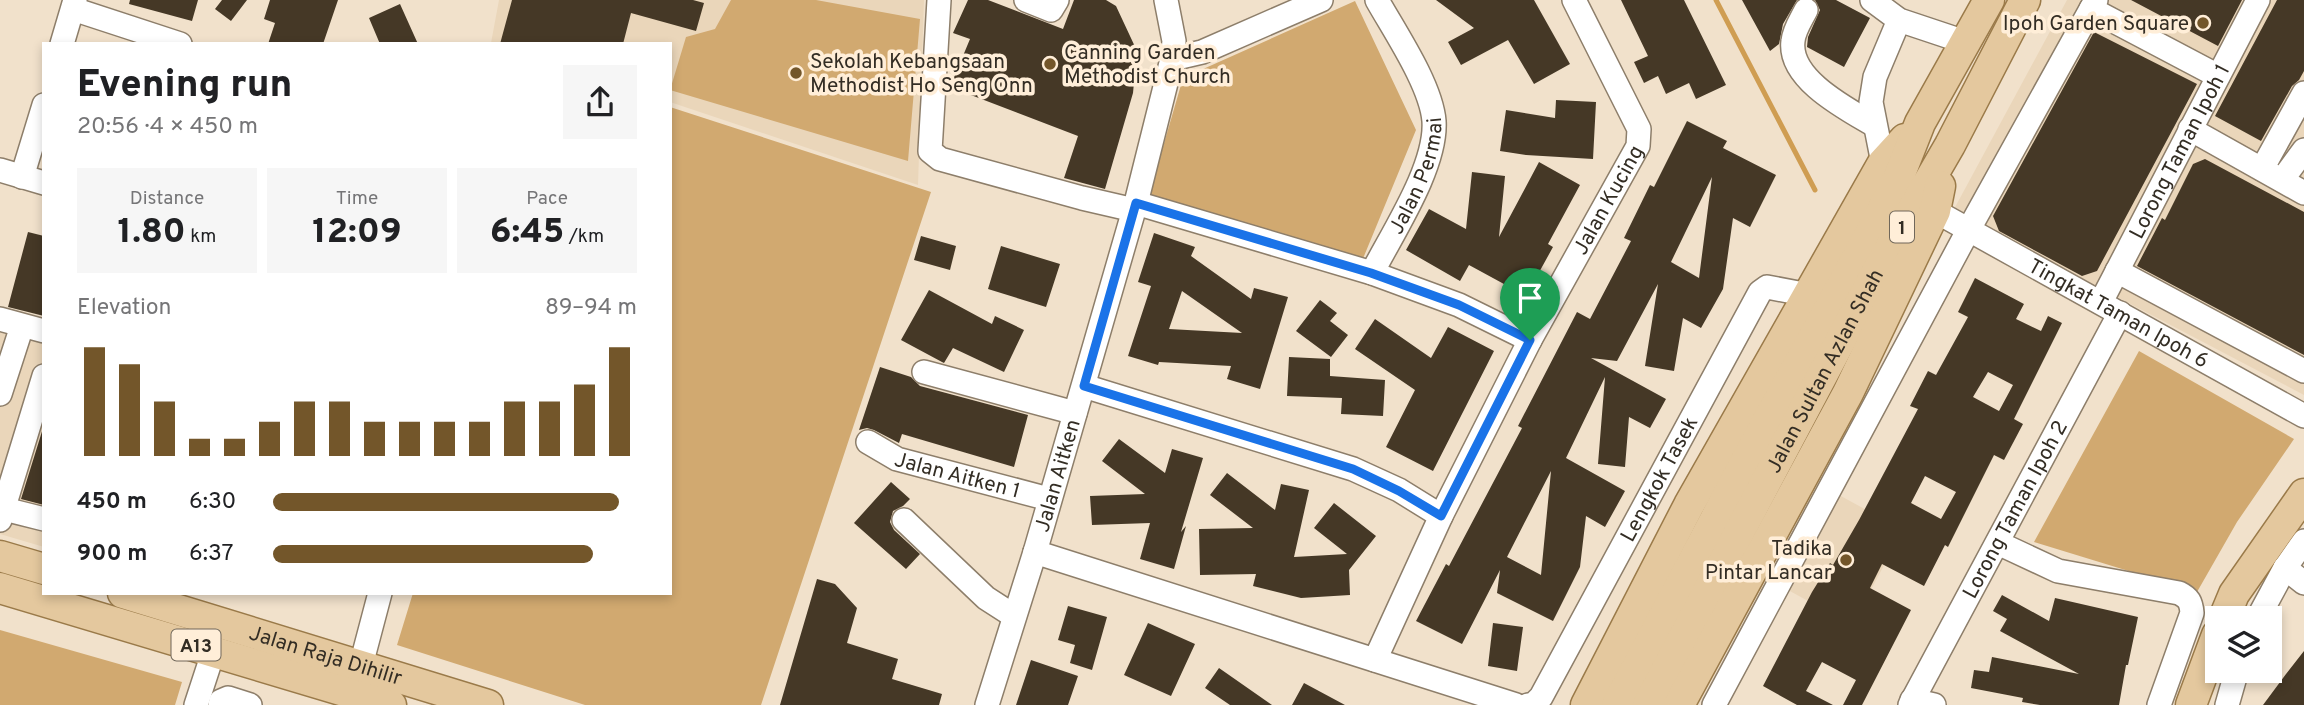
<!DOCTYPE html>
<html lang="en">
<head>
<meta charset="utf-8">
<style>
  :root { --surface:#fff; --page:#f6f6f6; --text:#202124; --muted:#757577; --accent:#73562a }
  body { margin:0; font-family:Overpass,sans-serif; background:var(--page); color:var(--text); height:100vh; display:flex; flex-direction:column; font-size:26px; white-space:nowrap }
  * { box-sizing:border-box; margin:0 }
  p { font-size:23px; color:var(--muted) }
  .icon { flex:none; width:38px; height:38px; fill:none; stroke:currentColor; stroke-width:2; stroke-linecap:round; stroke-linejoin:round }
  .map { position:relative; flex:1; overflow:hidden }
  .drawer { position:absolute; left:42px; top:42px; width:630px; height:553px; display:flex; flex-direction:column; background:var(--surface); border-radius:0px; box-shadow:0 4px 10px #0003 }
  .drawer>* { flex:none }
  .tools { position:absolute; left:2205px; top:606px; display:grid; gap:14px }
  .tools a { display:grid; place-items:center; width:77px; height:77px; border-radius:0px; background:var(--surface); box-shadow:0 4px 10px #0003; font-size:35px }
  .pin { position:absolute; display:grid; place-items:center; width:60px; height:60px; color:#fff; margin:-72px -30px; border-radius:50% 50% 50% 0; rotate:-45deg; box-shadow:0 0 7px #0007 }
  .pin .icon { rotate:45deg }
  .round { display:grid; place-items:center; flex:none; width:74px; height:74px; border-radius:0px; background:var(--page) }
  .headline { display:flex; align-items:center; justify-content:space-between; height:119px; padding:0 35px }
  h1 { font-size:38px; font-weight:800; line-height:52px }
  .metrics { display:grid; grid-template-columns:repeat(3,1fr); gap:10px; height:119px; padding:7px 35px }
  .metrics div { display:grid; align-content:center; border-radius:0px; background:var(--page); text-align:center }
  .metrics b { font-size:35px; font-weight:800 }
  .metrics small { font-size:19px; font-weight:400 }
  .metrics p { font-size:19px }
  .chart { height:196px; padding:14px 35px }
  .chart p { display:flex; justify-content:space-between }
  .chart svg { width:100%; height:126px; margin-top:7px; stroke:var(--accent); stroke-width:6 }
  ul { padding:0 35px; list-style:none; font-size:23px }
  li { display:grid; grid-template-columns:112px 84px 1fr; align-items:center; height:52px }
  li i { height:18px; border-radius:9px; background:var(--accent) }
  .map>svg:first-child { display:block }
  .built { fill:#ead6ba }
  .green { fill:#d1a970 }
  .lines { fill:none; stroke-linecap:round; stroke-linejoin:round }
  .stream { stroke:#cf9d52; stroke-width:5 }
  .building { fill:#453826; fill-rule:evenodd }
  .minor-casing { stroke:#8d7e6a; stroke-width:26 }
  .major-casing { stroke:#9a7a49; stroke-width:33 }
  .minor { stroke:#fff; stroke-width:23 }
  .major { stroke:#e4c89e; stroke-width:30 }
  .route-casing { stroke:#fff; stroke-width:14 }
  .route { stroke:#1a73e8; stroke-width:9 }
  .poi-dot { fill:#73562a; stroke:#ffeed8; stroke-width:2.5 }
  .labels { text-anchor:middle; stroke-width:7; stroke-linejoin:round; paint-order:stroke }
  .shield { fill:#ffeed8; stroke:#70675a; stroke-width:2 }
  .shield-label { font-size:19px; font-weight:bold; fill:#332d24 }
  .poi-label { font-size:21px; fill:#332d24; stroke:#ffeed8; text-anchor:end }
  .street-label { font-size:21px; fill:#332d24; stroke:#ffeed8 }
</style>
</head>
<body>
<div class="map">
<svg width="2304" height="705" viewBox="0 0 2304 705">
  <rect width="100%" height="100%" fill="#f1e1cb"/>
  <path class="built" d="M499,0H924L918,185L670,102V44L491,43Z
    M2067,0H2304V395L1953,211Z
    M0,308L44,322V547L0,534Z
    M1839,495L1903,530L1852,625L1788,590Z"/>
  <path class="green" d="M731,0H816L920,19L908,161L670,90L686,37L715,29Z
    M1355,1L1416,130L1362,261L1149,195L1183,78Z
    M670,107L931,192L761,705H585L397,645L413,593H670Z
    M2139,351L2294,439L2237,522L2197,592L2034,542Z
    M0,630L182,682L175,705H0Z"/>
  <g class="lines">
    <path class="stream" d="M1716,0L1815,190"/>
  </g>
  <path class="building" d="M130,0H198L192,21L129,4Z
    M222,0H247L231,21L215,9Z
    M270,0H338L323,44H268L275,23L264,19Z
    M512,0H693L704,3L696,31L631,13L623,44H500Z
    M968,0H988L1063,29L1074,0H1106L1116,6L1137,51L1133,93L1105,189L1064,178L1078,136L950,87L970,39L953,33Z
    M1436,0H1534L1570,64L1534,84L1508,40L1461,65L1448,42L1474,28Z
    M1621,0H1684L1726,85L1696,99L1689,83L1666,94L1658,76L1644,83L1634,62L1648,56Z
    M1742,0H1797L1783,24L1779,44L1770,51Z
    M1815,0H1836L1870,18L1844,67L1807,47L1808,37L1820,10Z
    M2131,0H2242L2218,46Z
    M2277,0H2304V71L2299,80L2292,86L2261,141L2215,116Z
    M400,4L418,44H380L369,18Z
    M2094,32L2197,84L2097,271L2082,276L1999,231L1993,216Z
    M1556,100L1596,102L1593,159L1526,155L1500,151L1506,110L1555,118Z
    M1687,121L1727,141L1723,148L1776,175L1750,227L1733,218L1723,289L1701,328L1683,318L1674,371L1645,366L1658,284L1617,361L1591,358L1666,399L1650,428L1629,417L1625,467L1598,464L1605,377L1566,458L1625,491L1605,527L1586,516L1580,567L1553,621L1497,593L1500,570L1462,644L1416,621L1446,564L1449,566L1522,428L1518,426L1577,312L1590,319L1631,241L1624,238L1650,185L1654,187ZM1712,177L1699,278L1671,262ZM1551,471L1541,575L1507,557Z
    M2205,159L2304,212V355L2137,266L2162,218L2165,220L2193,164Z
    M1539,162L1580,185L1548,244L1553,247L1526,296L1469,265L1460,281L1406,250L1429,209L1466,229L1472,172L1505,176L1499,237Z
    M28,232L44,236V316L8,307Z
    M1154,233L1195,247L1191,256L1251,299L1254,288L1288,297L1260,389L1227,379L1231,366L1159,362L1158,365L1128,356L1151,286L1138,282ZM1182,291L1242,333L1169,329Z
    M921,236L956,246L950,270L914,260Z
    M1001,246L1060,264L1046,307L988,289Z
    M1975,278L2024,304L2016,319L2041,331L2048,316L2062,323L2014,419L2023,424L2004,460L1994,455L1948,547L1945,545L1924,586L1882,564L1870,588L1911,610L1862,705H1843L1856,680L1822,662L1806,691L1833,705H1797L1763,686L1812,592L1830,563L1833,565L1859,520L1918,409L1910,406L1928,371L1936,375L1968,317L1958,312ZM1988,372L2013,385L1999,411L1973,397ZM1925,476L1956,492L1941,519L1911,503Z
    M929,290L992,324L995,316L1024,330L1004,372L953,348L944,363L942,362L901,340Z
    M1320,300L1337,313L1330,321L1348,335L1331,357L1296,331Z
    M1375,319L1431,358L1448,327L1494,351L1433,471L1386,447L1415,390L1355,349Z
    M1289,357L1330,359V376L1385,380L1383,416L1341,414L1342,398L1287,396Z
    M880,367L911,377L920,386L1028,415L1014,467L902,434L899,443L874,430L867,428L859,430Z
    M44,425V505L21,499Z
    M1119,439L1165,473L1172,449L1203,458L1181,532L1186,526L1174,569L1140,559L1150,523L1092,525L1090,496L1145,494L1102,461Z
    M1227,473L1275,510L1281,484L1309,490L1294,557L1347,554L1314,528L1334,503L1376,536L1349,570L1350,595L1301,598L1253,586L1256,574L1200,575L1199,529L1253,528L1210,495Z
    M891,482L910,499L903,506L893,511L890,522L894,530L920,554L906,569L854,523Z
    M817,579L835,584L857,608L847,643L898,659L892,679L942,694L939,705H780Z
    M2002,595L2049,621L2055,598L2138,617L2128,665H2126L2119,705H2040L2022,702L2023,698L1971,688L1974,670L1989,672L1992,657L2079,674L2000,631L2007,619L1993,611Z
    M1068,606L1107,617L1092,670L1070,663L1075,645L1058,640Z
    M1148,623L1195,644L1171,696L1124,675Z
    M1493,623L1523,627L1517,671L1488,666Z
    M2304,651V705H2263L2286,674Z
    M1031,660L1078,676L1068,705H1016Z
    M1219,668L1272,705H1230L1205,688Z
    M1304,683L1345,705H1292Z"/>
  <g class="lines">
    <g class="minor-casing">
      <g id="minor">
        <path d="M939,0L930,151L940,159L1082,198L1134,210"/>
        <path d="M1026,0L1051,10L1057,0"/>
        <path d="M1872,0L1899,20L1965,42"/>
        <path d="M73,9L180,44"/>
        <path d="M2091,9L2218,76"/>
        <path d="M1806,10C1801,20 1794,30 1793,41C1788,79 1847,109 1874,125"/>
        <path d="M62,44L75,0"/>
        <path d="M1172,59L1202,52L1321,0"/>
        <path d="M2190,129L2304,193"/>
        <path d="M1883,163L1871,102L1875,77L1899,20"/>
        <path d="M2262,169L2304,93"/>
        <path d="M0,170L44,183"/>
        <path d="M22,177L44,105"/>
        <path d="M2282,180L2304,150"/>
        <path d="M1136,203L1372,273L1459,305L1530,340"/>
        <path id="s1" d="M1935,211L2304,416"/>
        <path d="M2117,271L2304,371"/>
        <path id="s2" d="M1372,273C1393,232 1437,166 1434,121C1431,85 1395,32 1377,0"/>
        <path id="s3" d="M2101,302L2258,0"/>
        <path d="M0,319L44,331"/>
        <path d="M924,372L1075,413"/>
        <path d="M1084,386L1353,469L1399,490L1441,516"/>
        <path d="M0,394L22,326"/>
        <path id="s4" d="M868,442L897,459L1049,499"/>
        <path d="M0,508L44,519"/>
        <path d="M0,520L44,376"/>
        <path d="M904,520L986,598L1014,616"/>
        <path d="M1998,543L2058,571L2179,593C2189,598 2191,602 2192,613L2159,705"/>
        <path d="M1035,552L1516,705"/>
        <path d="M2285,568L2304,583"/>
        <path d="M2258,618L2285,568L2304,541"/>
        <path id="s5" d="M1375,660L1441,516L1530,340L1638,146L1639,129L1574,0"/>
        <path d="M361,665L380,593"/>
        <path d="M1912,700L1934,705"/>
        <path d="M196,705L214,650"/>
        <path d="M220,705L221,701L228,698L250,705"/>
        <path id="s6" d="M987,705L1035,552L1136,203L1172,59L1174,41L1166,0"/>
        <path id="s7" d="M1528,705L1534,704L1541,697L1760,292L1767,287L1809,295"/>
        <path d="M1714,705L1969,229L2096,0"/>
        <path id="s8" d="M1910,705L2120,313"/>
        <path d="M2227,705L2237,670"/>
      </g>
    </g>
    <g class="major-casing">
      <g id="major">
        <path d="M0,556L44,569"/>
        <path d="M0,588L391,705"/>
        <path id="s9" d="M123,593L488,705"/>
        <path d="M2224,618L2234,594L2304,494"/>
        <path d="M1586,705L1689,505L1883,163L1905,139"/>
        <path d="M1617,705L1756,442L1868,238L1898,179L1920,123L1989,0"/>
        <path id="s10" d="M1648,705L1881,264L1950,145L2025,0"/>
        <path d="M1679,705L1848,393L1935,211L1940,186"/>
        <path d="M2191,705L2217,635"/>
      </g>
    </g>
    <use href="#minor" class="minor"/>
    <use href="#major" class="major"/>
  </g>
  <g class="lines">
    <g class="route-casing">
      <path id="route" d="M1136,203L1371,273L1459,305L1530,340L1441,516L1399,491L1353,469L1084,386Z"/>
    </g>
    <use href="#route" class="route"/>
  </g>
  <g class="poi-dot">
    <circle cx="2203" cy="23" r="7"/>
    <circle cx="1050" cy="64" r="7"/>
    <circle cx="796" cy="73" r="7"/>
    <circle cx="1846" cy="560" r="7"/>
  </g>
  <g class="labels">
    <g class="shield">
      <rect x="1890" y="211.5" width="24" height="31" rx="5"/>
      <rect x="171.5" y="629.5" width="49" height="31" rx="5"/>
    </g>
    <g class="shield-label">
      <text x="1902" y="234">1</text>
      <text x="196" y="652">A13</text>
    </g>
    <g class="poi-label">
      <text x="2189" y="30">Ipoh Garden Square</text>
      <text x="1064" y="59" text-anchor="start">Canning Garden<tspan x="1064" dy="24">Methodist Church</tspan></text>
      <text x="810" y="68" text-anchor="start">Sekolah Kebangsaan<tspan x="810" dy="24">Methodist Ho Seng Onn</tspan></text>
      <text x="1832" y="555">Tadika<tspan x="1832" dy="24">Pintar Lancar</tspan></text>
    </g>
    <g class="street-label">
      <text dy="7" stroke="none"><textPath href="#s3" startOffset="170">Lorong Taman Ipoh 1</textPath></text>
      <text dy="7" stroke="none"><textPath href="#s2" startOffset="108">Jalan Permai</textPath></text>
      <text dy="7" stroke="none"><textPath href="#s5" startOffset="516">Jalan Kucing</textPath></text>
      <text dy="7" stroke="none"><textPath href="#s1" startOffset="210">Tingkat Taman Ipoh 6</textPath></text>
      <text dy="7" stroke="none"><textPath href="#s10" startOffset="378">Jalan Sultan Azlan Shah</textPath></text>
      <text dy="7" stroke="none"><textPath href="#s4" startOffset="96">Jalan Aitken 1</textPath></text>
      <text dy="7" stroke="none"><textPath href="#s6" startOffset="240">Jalan Aitken</textPath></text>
      <text dy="7" stroke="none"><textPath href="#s7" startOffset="264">Lengkok Tasek</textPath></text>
      <text dy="7" stroke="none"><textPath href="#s8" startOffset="222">Lorong Taman Ipoh 2</textPath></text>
      <text dy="7" stroke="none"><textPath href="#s9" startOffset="212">Jalan Raja Dihilir</textPath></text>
    </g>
  </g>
</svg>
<div class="tools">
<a><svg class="icon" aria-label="layers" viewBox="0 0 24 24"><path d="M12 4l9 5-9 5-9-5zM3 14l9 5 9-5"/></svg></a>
</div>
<div class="pin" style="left:1530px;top:340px;background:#1e9e55"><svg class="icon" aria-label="arrive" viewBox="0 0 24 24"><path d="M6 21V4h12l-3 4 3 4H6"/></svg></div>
<section class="drawer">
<div class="headline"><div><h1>Evening run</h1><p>20:56 · 4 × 450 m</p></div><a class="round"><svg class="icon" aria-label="share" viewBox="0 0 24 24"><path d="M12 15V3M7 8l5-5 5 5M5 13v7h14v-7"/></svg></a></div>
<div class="metrics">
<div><p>Distance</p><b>1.80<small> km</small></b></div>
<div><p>Time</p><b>12:09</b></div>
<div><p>Pace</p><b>6:45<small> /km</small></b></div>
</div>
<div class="chart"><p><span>Elevation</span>89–94 m</p>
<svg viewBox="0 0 160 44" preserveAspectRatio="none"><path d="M5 44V6M15 44V12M25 44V25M35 44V38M45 44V38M55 44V32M65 44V25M75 44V25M85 44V32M95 44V32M105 44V32M115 44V32M125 44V25M135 44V25M145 44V19M155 44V6"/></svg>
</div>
<ul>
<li><b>450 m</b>6:30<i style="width:95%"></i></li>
<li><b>900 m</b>6:37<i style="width:88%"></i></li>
</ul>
</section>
</div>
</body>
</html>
